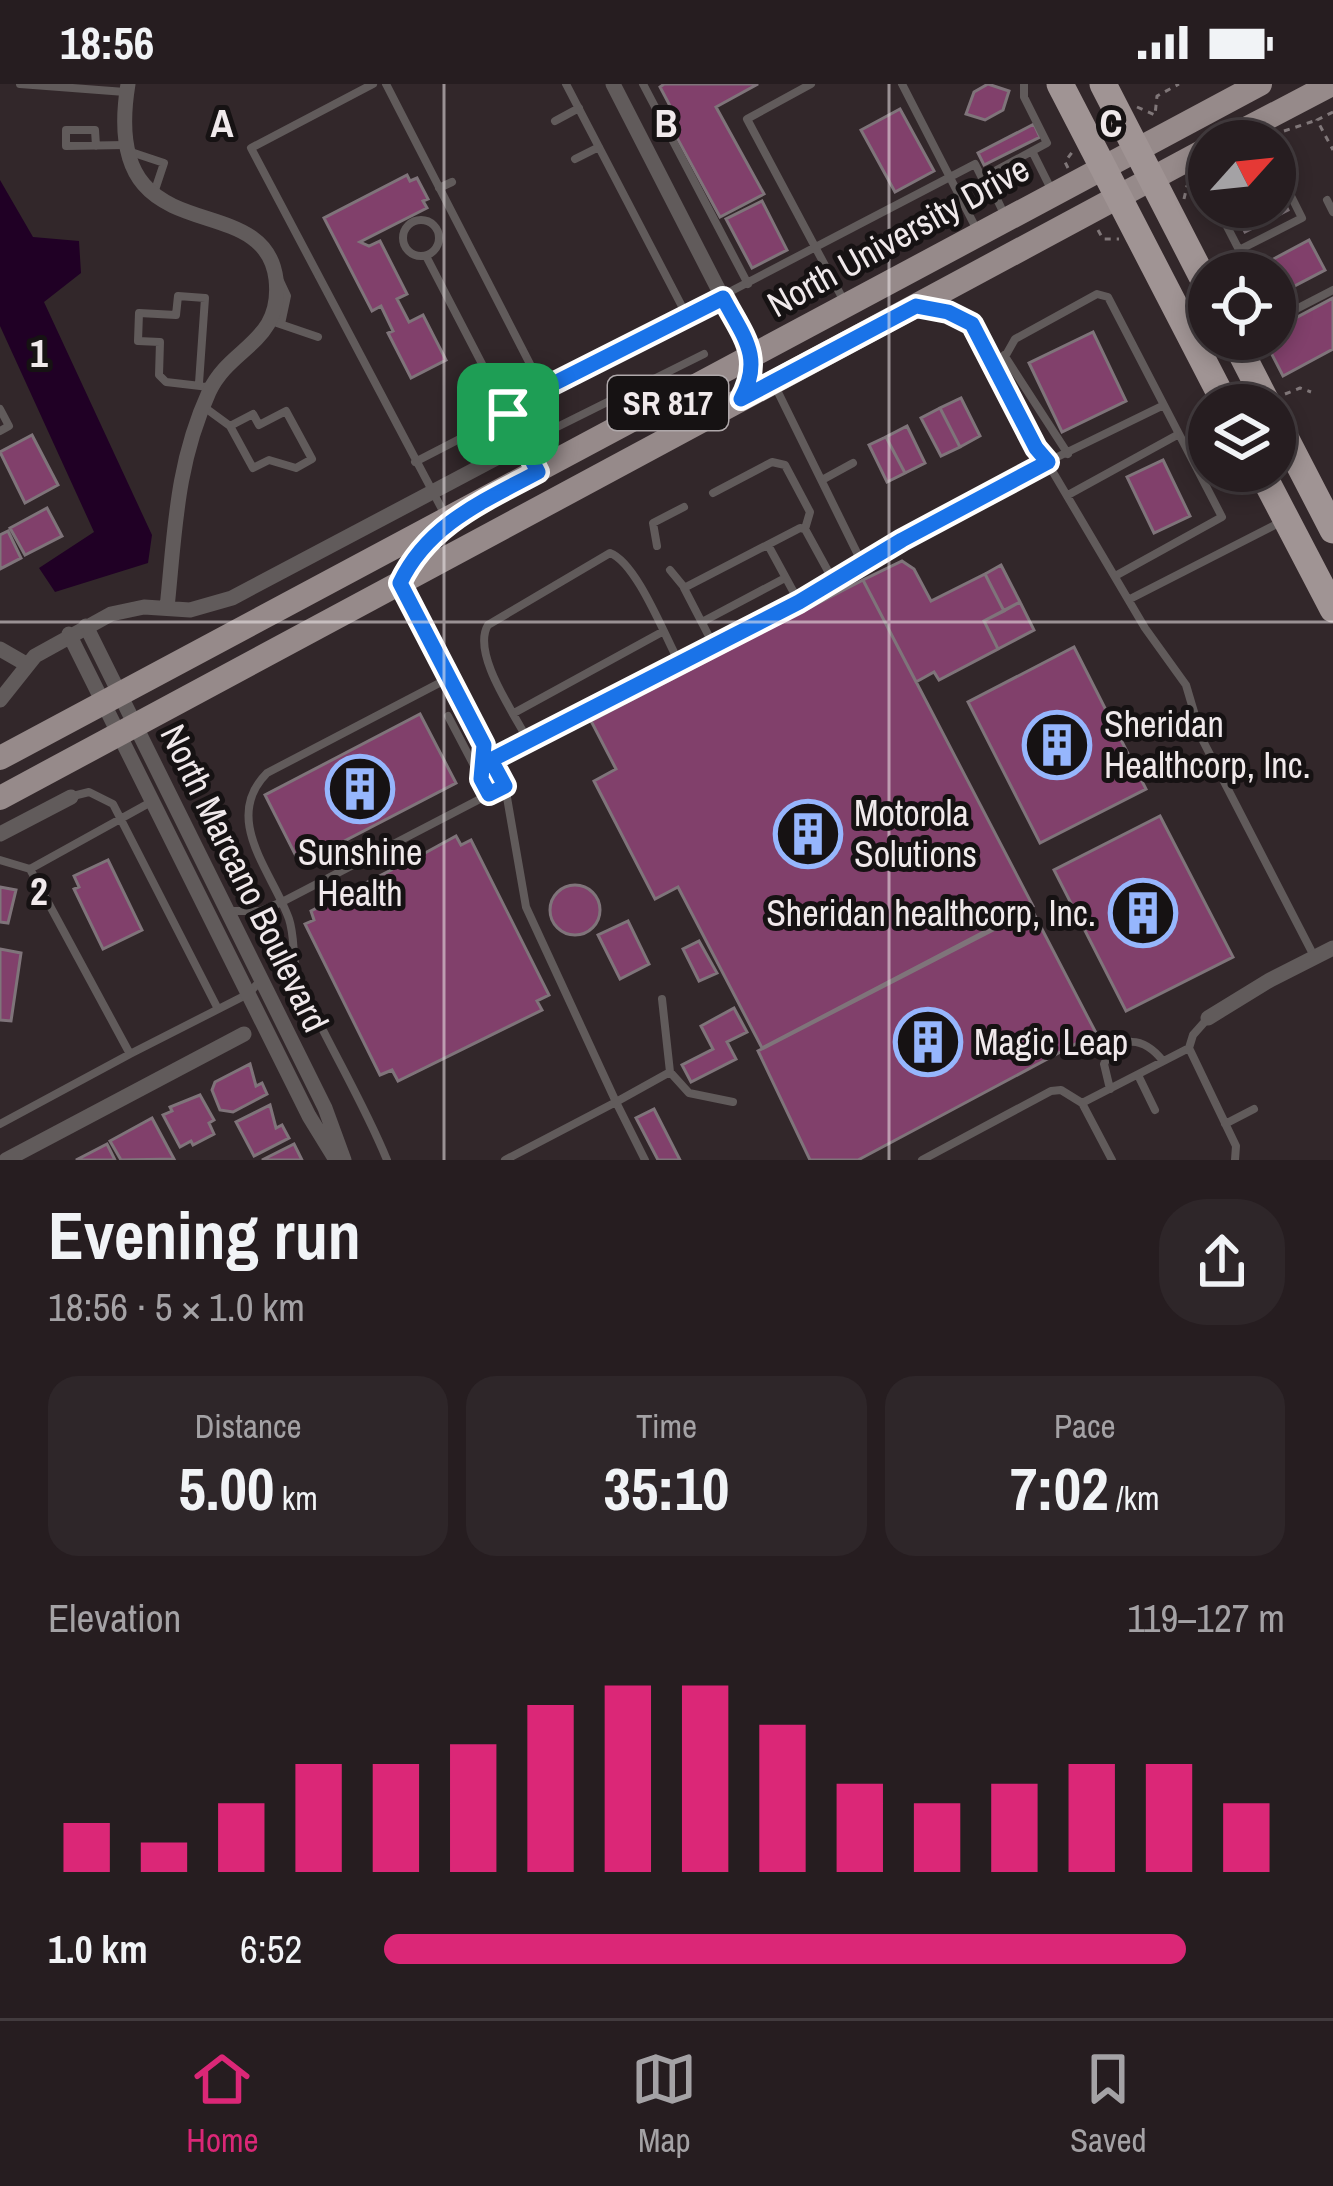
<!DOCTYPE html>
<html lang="en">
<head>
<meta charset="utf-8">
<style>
  :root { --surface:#261d20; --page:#2e2629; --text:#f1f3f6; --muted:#a4a2a5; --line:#423b3e; --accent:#db2777 }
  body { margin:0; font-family:"Archivo Narrow",sans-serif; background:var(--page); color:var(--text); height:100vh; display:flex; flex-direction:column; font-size:45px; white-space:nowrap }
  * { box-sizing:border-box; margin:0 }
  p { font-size:39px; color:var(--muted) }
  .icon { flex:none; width:66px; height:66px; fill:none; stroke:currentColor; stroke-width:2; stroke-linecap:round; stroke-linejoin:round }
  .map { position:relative; height:1076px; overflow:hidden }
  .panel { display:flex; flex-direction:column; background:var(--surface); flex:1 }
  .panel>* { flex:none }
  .needle { width:78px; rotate:63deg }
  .fabs { position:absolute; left:1188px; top:36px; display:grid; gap:24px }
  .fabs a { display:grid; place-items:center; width:108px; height:108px; border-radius:50%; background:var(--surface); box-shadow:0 6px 18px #0003,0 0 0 3px var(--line); font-size:60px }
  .pin { position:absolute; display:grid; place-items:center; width:102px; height:102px; color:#fff; margin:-51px; border-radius:24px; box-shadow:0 6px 18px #0006 }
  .round { display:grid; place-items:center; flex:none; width:126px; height:126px; border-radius:48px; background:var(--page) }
  .summary { display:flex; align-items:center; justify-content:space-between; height:204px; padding:0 48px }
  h1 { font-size:66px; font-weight:700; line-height:90px }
  .figures { display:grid; grid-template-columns:repeat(3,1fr); gap:18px; height:204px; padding:12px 48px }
  .figures div { display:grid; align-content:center; border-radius:30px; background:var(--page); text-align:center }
  .figures b { font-size:60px; font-weight:700 }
  .figures small { font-size:33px; font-weight:400 }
  .figures p { font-size:33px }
  .chart { height:336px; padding:24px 48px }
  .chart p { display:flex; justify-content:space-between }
  .chart svg { width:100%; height:216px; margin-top:12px; stroke:var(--accent); stroke-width:6 }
  ul { padding:0 48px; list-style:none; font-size:39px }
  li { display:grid; grid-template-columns:192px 144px 1fr; align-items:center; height:90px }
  li i { height:30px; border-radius:15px; background:var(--accent) }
  .status { display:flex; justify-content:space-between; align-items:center; height:84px; padding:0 60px; background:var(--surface); direction:ltr }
  .status svg { height:33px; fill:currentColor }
  .menu { display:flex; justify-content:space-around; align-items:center; height:168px; border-top:3px solid var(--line); background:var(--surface); font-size:33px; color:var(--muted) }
  .menu a { display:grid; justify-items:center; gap:6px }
  .menu .on { color:var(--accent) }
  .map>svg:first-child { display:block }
  .water { fill:#200025 }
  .building { fill:#81406b; stroke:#7f747a; stroke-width:3 }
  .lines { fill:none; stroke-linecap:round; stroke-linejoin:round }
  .path { stroke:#807779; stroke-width:3; stroke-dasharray:6 6; stroke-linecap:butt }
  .service { stroke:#615b5b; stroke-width:8 }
  .minor { stroke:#615b5b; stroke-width:15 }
  .primary { stroke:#968a8a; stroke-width:24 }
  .trunk { stroke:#a09494; stroke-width:27 }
  .route-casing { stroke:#fff; stroke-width:24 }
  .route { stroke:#1a73e8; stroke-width:15 }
  .grid { fill:none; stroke:#f0e9eb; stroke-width:3; stroke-opacity:0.55 }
  .labels { text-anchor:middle; stroke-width:10; stroke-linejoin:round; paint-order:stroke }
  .shield { fill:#161213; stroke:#afa8aa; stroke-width:3 }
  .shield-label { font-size:33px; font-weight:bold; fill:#f0e9eb }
  .street-label { font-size:36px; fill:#f0e9eb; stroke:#161213 }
  .poi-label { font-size:36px; fill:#f0e9eb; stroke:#161213; text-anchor:start }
  .grid-label { font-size:39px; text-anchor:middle; font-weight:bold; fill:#f0e9eb; stroke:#161213; stroke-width:10; stroke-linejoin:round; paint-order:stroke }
</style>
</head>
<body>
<div class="status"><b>18:56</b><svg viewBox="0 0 49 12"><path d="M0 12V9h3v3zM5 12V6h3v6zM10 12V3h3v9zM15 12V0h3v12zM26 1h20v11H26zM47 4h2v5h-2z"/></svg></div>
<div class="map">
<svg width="1333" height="1076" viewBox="0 0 1333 1076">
  <rect width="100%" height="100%" fill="#32272a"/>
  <path class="water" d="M0,96L33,153L79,157L81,189L44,218L152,451L148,479L55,508L39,484L94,448L0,242Z"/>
  <path class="building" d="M664,0H758L716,23L764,110L720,133L670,41L678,37L660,3Z
    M988,0L1009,7L1003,26L985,36L966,30L974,8Z
    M900,25L934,87L895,108L861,46Z
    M1034,40L1040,53L984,81L978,69Z
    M407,91L410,97L417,94L428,115L423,117L427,124L360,158L369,162L380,157L407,210L397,215L409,238L423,231L446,276L411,294L388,249L393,247L381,222L372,227L324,134Z
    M1278,106L1288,126L1245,148L1235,128L1245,123H1275Z
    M762,117L787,166L752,184L726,135Z
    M1309,156L1325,186L1281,209L1275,189L1266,179Z
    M1333,214V265L1283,292L1264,255H1275V245Z
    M1093,248L1126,317L1062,348L1029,279Z
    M961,314L980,352L960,363L940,324Z
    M940,324L960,363L941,372L921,334Z
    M907,342L925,379L905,389L886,353Z
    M32,351L58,401L25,419L0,368Z
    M886,353L905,389L887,398L869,361Z
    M1163,376L1190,432L1154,449L1127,393Z
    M47,424L62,452L25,471L10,444Z
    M8,447L21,474L0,485V451Z
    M902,477L914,485L931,517L985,490L1004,527L984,537L998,565L939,596L934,588L916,598L863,496Z
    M1001,481L1020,518L1004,527L985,490Z
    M863,496L1033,822L762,964L678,803L655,815L594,697L616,685L591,637Z
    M1020,518L1034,546L998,565L984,537Z
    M1074,563L1146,705L1040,759L968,618Z
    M420,630L456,699L300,780L265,711Z
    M1160,732L1233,873L1126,927L1054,786Z
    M456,752L461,761L471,756L549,911L537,917L542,926L398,997L392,986L380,991L305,840L314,836L311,827L391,786L386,776L408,764L414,775Z
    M108,776L142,846L103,865L74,805L79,803L74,792Z
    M550 826a25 25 0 1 1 50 0a25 25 0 1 1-50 0Z
    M0,803L16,806L8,839L0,838Z
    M1032,826L1096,949L858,1076H810L758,967Z
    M628,837L649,880L620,895L598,851Z
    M699,857L717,889L699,897L683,865Z
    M0,865L21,869L11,937L0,936Z
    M734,924L747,948L727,958L736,975L691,998L682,981L713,965L701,942Z
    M250,980L256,1002L262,999L267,1010L233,1028L220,1026L212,1006L215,998Z
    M200,1011L214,1036L209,1039L214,1050L193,1061L191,1057L180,1063L163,1031L172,1027L170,1023Z
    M270,1021L276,1044L282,1041L289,1054L254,1072L236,1038Z
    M654,1025L680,1076H658L636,1034Z
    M152,1034L174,1075L121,1076L110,1057Z
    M107,1060L115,1076H76Z
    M294,1060L302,1076H262Z"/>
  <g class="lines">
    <path class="path" d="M1137,23L1155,31L1157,12L1179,0
      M1333,28L1317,36L1333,66
      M1284,47L1317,36
      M1068,84L1065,78L1073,67
      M1184,115L1187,102L1193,97
      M1098,146L1103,155H1119
      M1285,310L1300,304L1311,308"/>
    <path class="service" d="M20,0L125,8
      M373,0L251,64L444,429
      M386,0L547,313L508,330L534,381
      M566,0L687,232
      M643,0L748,200
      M811,0L747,35L845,219
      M902,0L978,148
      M555,37L579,24
      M96,62L95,46H66V62L126,61
      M1032,67L1053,109
      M131,68L164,79L155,106
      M575,75L599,63
      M1275,81L1282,94L1275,98
      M986,92L1006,134
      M439,104L452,98
      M1327,116L1333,128
      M1227,123L1219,127L1251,189
      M403 154a18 18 0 1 1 36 0a18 18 0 1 1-36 0Z
      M1239,166L1302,134L1282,94
      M280,197L287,212L281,240
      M930,224L948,228L972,240L1036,364L1047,378L1164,321
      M1275,236L1333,206
      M277,239L318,253
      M1004,271L1068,370
      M997,287L1015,255L1097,210L1108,213L1222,433L1117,491
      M199,299L205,214L178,212L176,231L139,229L138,257L160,258L159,291L166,298L209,303
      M774,300L863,481
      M543,305L975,80L982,94L1047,59L1024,13V0
      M204,323L230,342L253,384L269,376L296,384L312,375L286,327L259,341L253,330L230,342
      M0,325L9,342L0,347
      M525,359L704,270
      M415,378L508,330L426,172
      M822,396L853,379
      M713,409L772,378L785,381L810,428L805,445
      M1068,411L1179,350
      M768,461L799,518
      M657,462L653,439L684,423
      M670,486L684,503
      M401,500L505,702L526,823L616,1018L670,988L689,1009L733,1018
      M1130,515L1279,439
      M702,538L785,494
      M714,562L684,504L800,444L805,445L834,498
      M514,629L662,548
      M448,632L489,710
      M529,658C514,629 471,569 488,541L610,469C637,479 665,553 680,580
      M491,676L802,517L902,456L1047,378L1145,544L1186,601L1202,655L1314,872
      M481,695L484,662
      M73,712L89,708L113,720L218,925
      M151,718L30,785L130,970L248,910L261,896
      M0,776L30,785
      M230,827H260L282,818L505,702
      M260,827L294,888
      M662,915L670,988
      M1208,934L1193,951L1189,964L1236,1062L1235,1076
      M1138,991L1155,1026
      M1110,1005L1104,980C1119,949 1144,953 1163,977
      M1082,1019L1189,964
      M0,1040L130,970
      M1225,1040L1254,1025
      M387,1076C362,1015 327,959 300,899C291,878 296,856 289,835C273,789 221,735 267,689L449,594
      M505,1076L616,1018L645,1076
      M922,1076L1051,1007L1061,1006L1082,1019L1112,1076"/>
    <path class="minor" d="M128,0C99,177 264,98 276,195C283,259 230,262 209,308C176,380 175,447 167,524
      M613,0L753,273
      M86,542L325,1024L344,1076
      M69,550L309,1032L336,1076
      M0,565L26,580
      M0,616L35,572L111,530L144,523L190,526L232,514L523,360
      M0,750L71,713
      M1208,934L1270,896L1333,864
      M6,1076L244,950"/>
    <path class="primary" d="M1223,57L1332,0
      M0,674L1260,0
      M0,714L1209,64"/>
    <path class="trunk" d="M1060,0L1226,321
      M1103,0L1209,206
      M1234,255L1268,321
      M1275,334L1333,446
      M1261,387L1333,525"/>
  </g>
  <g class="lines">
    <g class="route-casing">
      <path id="route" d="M723,214C743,252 764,273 741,315L916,222L948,228L972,240L1036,364L1048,378L902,456L799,518L491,676L505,702L489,710L481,695L484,661L400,499C428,440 484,417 538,388L508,330L547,313L543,305Z"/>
    </g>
    <use href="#route" class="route"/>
  </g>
  <path class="grid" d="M444,0V1076M889,0V1076M0,538H1333"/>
  <defs>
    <g id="building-ring" transform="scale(3.45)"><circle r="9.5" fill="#161213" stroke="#96b6fd" stroke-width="1.5"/><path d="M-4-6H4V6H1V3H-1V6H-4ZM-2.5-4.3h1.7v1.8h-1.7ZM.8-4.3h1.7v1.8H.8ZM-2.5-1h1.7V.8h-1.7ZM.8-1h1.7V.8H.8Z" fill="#96b6fd"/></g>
  </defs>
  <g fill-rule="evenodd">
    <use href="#building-ring" x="1057" y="661"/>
    <use href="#building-ring" x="360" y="705"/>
    <use href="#building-ring" x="808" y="750"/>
    <use href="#building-ring" x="1143" y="829"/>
    <use href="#building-ring" x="928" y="958"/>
  </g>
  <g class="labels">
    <rect class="shield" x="608" y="292" width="120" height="54" rx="9"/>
    <g class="shield-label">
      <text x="668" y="331">SR 817</text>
    </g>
    <g class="street-label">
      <text transform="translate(898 152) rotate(-29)" y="13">North University Drive</text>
      <text transform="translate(245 794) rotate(64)" y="13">North Marcano Boulevard</text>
    </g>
    <g class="poi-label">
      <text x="1104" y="653">Sheridan<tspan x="1104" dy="41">Healthcorp, Inc.</tspan></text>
      <text x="854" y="742">Motorola<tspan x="854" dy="41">Solutions</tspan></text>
      <text x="360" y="781" text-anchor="middle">Sunshine<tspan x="360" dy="41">Health</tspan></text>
      <text x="1096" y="842" text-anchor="end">Sheridan healthcorp, Inc.</text>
      <text x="974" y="971">Magic Leap</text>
    </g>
  </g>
  <g class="grid-label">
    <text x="222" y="53">A</text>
    <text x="666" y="53">B</text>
    <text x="1111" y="53">C</text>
    <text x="39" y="283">1</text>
    <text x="39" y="821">2</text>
  </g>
</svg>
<div class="fabs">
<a><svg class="needle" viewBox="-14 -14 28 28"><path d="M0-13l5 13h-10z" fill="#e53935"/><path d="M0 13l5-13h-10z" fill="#a4a2a5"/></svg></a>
<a><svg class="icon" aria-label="locate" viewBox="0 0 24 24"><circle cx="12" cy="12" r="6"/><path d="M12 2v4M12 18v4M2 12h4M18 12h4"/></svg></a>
<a><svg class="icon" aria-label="layers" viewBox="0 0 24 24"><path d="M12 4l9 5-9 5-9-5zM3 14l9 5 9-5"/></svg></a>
</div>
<div class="pin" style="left:508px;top:330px;background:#1e9e55"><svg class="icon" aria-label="arrive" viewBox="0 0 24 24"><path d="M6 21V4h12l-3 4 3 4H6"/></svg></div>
</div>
<section class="panel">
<div class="summary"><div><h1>Evening run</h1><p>18:56 · 5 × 1.0 km</p></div><a class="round"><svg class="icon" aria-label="share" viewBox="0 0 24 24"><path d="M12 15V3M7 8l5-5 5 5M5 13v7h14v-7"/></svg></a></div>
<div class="figures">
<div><p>Distance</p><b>5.00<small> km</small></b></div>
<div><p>Time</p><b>35:10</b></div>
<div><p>Pace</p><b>7:02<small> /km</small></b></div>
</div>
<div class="chart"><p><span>Elevation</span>119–127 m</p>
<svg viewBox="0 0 160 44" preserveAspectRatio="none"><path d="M5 44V34M15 44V38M25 44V30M35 44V22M45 44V22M55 44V18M65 44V10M75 44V6M85 44V6M95 44V14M105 44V26M115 44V30M125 44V26M135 44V22M145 44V22M155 44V30"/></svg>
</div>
<ul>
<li><b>1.0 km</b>6:52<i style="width:89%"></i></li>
</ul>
</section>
<nav class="menu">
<a class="on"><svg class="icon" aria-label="home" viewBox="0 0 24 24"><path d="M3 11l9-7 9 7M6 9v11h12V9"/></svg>Home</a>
<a><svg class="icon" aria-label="map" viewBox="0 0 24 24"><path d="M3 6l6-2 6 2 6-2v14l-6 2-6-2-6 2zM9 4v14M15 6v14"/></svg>Map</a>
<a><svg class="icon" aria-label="saved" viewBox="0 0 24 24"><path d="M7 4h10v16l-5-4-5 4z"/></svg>Saved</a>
</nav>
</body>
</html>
